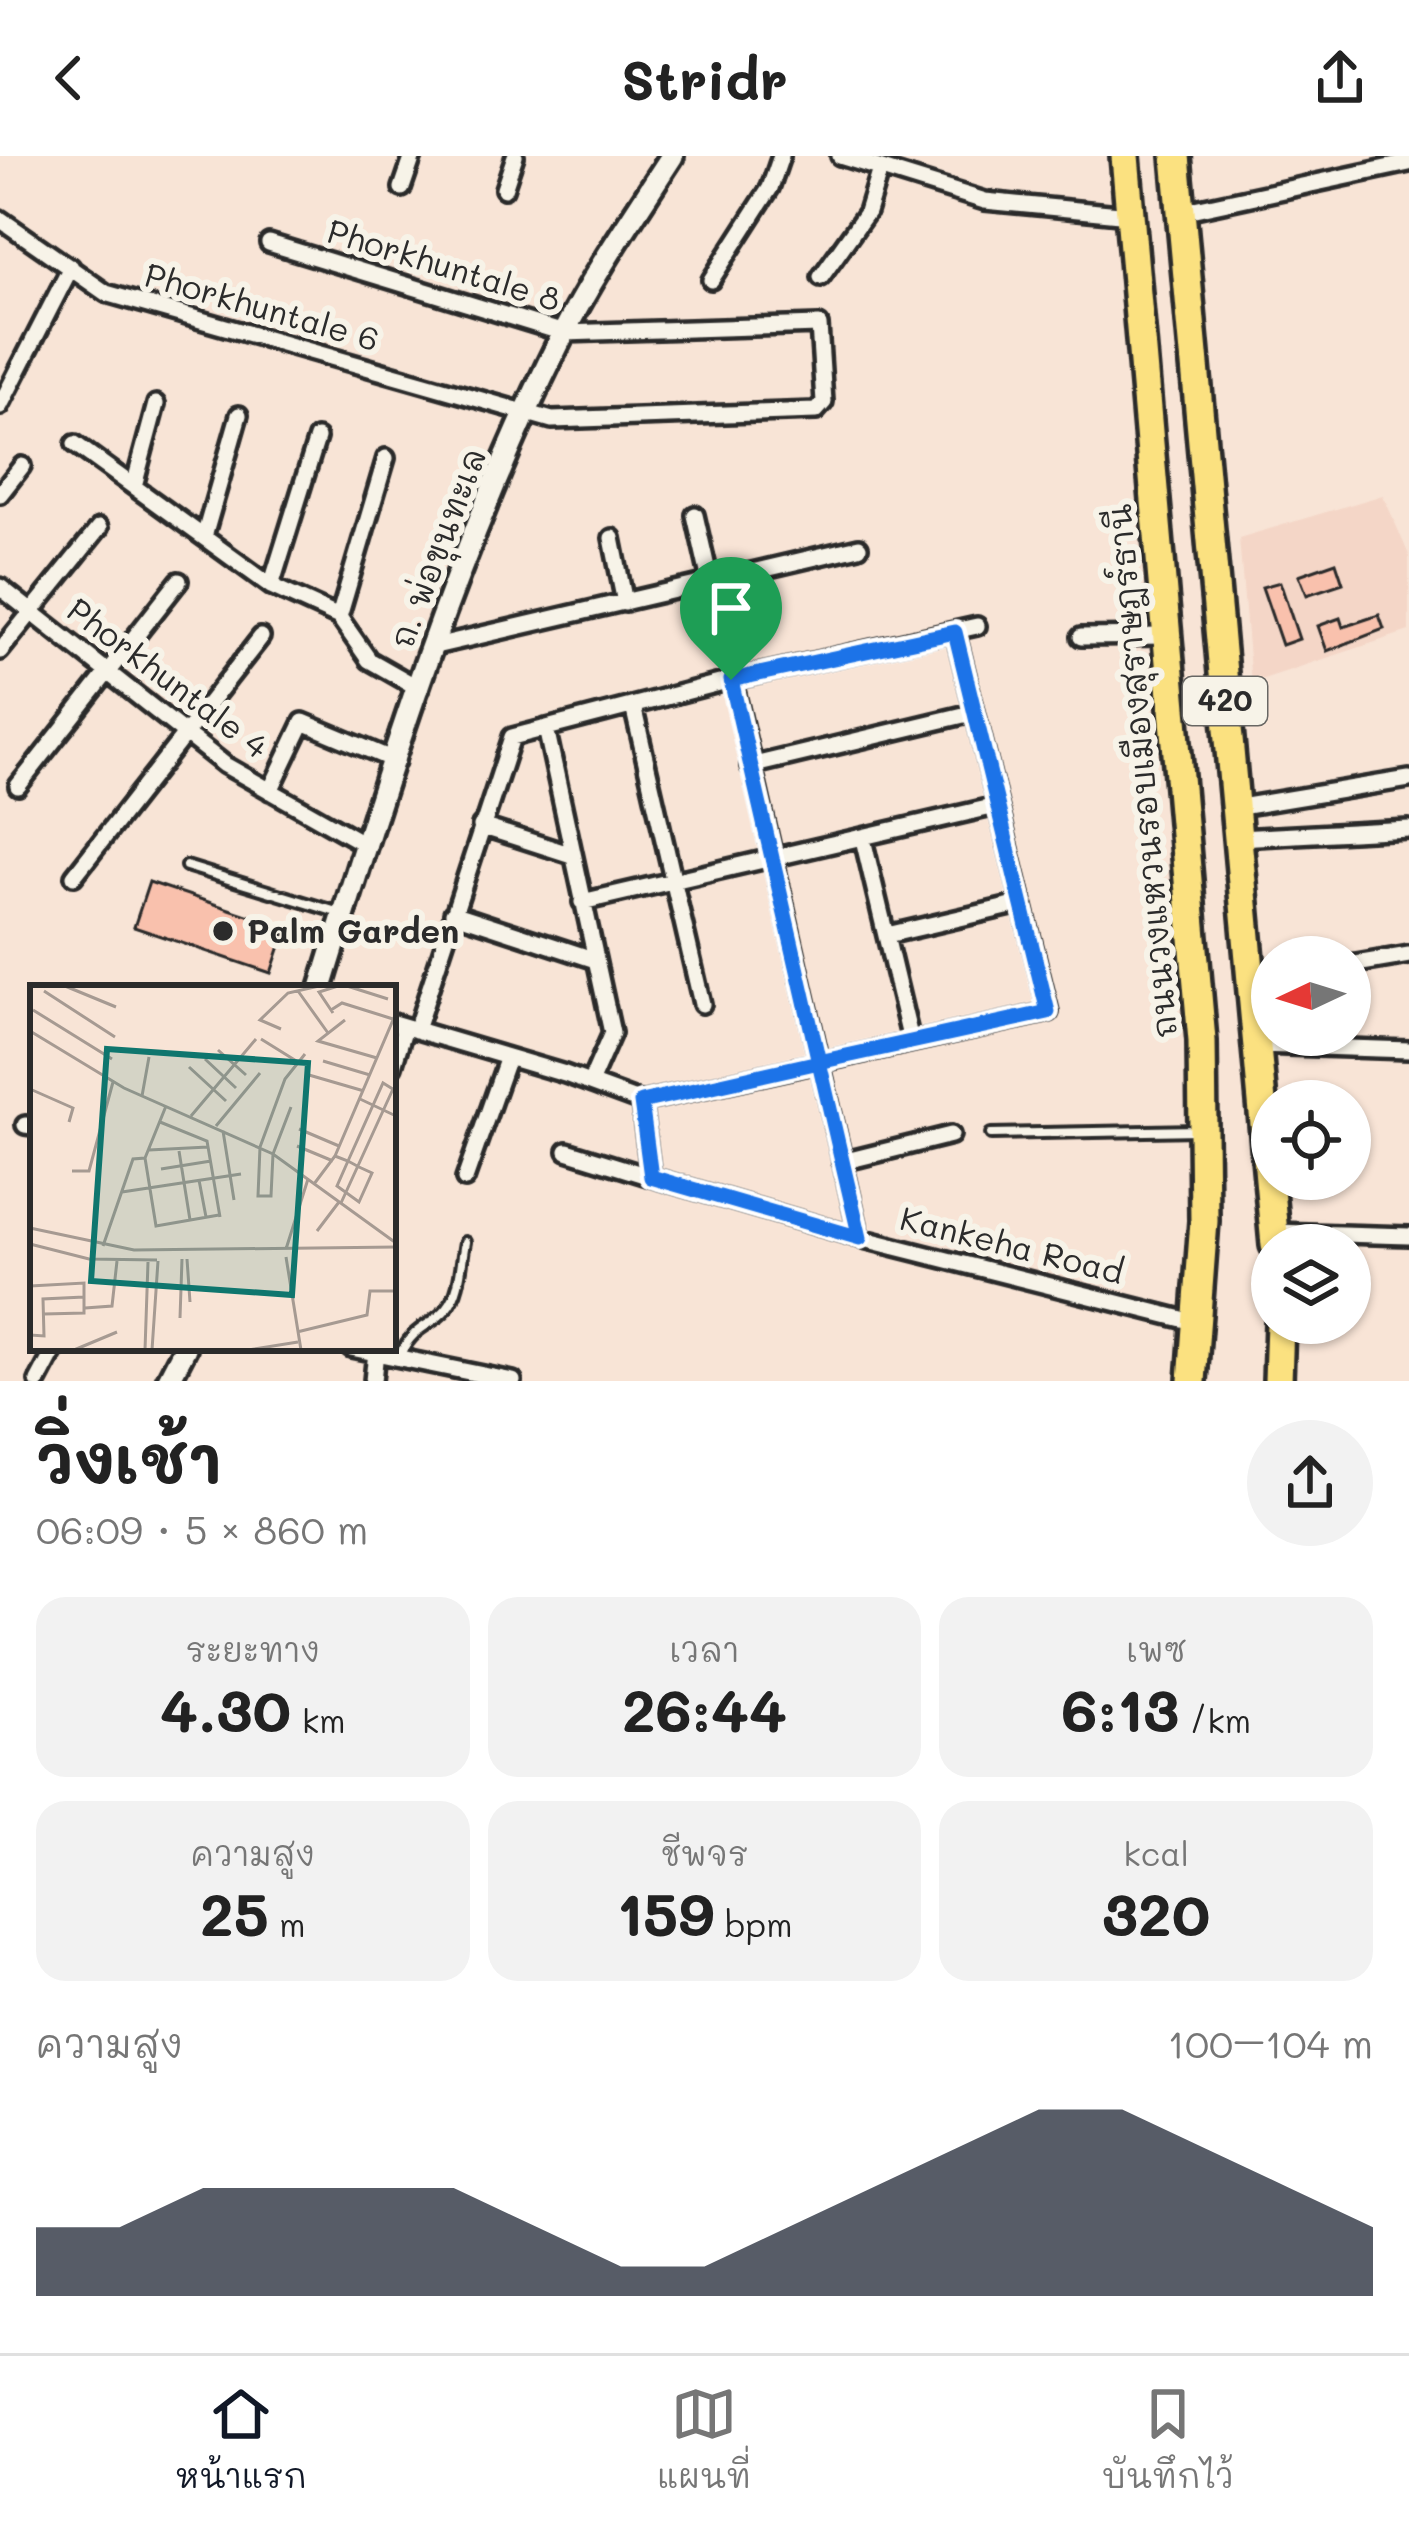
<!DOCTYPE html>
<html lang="th">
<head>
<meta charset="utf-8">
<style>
  :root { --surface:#fff; --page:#f2f2f2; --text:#222; --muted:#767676; --line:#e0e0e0; --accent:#111827 }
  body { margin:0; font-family:Mali,"Playpen Sans Thai",sans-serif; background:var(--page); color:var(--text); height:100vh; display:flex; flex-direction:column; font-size:45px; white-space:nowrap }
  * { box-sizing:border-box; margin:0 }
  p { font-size:39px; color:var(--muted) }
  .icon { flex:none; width:66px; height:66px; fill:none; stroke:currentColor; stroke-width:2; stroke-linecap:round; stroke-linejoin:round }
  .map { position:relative; height:1225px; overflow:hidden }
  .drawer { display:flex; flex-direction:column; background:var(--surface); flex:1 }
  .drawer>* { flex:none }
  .needle { width:78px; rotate:266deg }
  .controls { position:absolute; left:1251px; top:780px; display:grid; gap:24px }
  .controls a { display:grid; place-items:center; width:120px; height:120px; border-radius:50%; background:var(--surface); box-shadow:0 3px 9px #0004; font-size:60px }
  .pin { position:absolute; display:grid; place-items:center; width:102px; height:102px; color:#fff; margin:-123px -51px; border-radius:50% 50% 50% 0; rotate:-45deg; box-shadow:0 0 12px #0007 }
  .pin .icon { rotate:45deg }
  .round { display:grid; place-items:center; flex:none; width:126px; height:126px; border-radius:63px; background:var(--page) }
  .overview { display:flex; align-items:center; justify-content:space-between; height:204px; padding:0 36px }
  h1 { font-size:66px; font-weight:800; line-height:90px }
  .stats { display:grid; grid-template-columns:repeat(3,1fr); gap:18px; height:204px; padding:12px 36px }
  .stats div { display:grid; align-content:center; border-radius:30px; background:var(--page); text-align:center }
  .stats b { font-size:60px; font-weight:800 }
  .stats small { font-size:33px; font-weight:400 }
  .stats p { font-size:33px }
  .chart { height:336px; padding:24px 36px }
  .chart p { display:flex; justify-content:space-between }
  .chart svg { width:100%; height:216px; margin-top:12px; fill:var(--accent); opacity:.7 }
  header { display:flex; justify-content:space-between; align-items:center; height:156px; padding:0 36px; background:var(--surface); font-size:54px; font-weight:800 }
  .tabs { display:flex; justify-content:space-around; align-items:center; height:168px; border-top:3px solid var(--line); background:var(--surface); font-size:33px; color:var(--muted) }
  .tabs a { display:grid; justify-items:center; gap:6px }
  .tabs .current { color:var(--accent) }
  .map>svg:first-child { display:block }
  .built { fill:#f4d6c7 }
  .building { fill:#f9c1ad; stroke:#2b2b2b; stroke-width:3 }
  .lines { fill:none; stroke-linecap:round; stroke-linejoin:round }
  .lane-casing { stroke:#2b2b2b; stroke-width:16 }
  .street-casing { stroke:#2b2b2b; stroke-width:24 }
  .secondary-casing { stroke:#2b2b2b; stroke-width:30 }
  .highway-casing { stroke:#2b2b2b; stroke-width:36 }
  .lane { stroke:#f7f3e8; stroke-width:8 }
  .street { stroke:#f7f3e8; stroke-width:15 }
  .secondary { stroke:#f7f3e8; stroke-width:21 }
  .highway { stroke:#fbe180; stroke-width:27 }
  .route-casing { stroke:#fff; stroke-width:24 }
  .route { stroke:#1a73e8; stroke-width:15 }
  .poi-dot { fill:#2b2b2b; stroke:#f7f3e8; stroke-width:4.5 }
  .labels { text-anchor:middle; stroke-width:12; stroke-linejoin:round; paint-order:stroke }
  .shield { fill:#f7f3e8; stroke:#686764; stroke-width:3 }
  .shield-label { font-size:30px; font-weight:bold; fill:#2b2b2b }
  .street-label { font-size:33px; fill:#2b2b2b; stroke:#f7f3e8 }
  .poi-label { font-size:33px; font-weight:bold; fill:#2b2b2b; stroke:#f7f3e8; text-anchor:start }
  .inset-road { fill:none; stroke:#a69a92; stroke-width:3 }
  .view { fill:#0f766e; fill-opacity:0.15; stroke:#0f766e; stroke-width:6 }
  .inset-edge { fill:none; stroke:#2b2b2b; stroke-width:6 }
</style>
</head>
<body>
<header><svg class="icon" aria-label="back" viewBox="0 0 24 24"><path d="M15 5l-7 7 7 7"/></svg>Stridr<svg class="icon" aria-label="share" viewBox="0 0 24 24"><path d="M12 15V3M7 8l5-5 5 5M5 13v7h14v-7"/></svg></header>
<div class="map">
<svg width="1409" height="1225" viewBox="0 0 1409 1225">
  <rect width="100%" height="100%" fill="#f8e4d6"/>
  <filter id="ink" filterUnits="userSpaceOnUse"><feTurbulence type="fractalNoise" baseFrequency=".00833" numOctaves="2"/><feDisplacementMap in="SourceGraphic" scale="24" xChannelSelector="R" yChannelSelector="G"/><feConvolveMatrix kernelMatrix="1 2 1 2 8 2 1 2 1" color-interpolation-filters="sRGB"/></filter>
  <g filter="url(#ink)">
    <path class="built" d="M1383,339L1409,399V475L1251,527L1239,382Z"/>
    <path class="building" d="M1336,406L1343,427L1307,439L1299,419Z
      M1280,426L1299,483L1282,489L1262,431Z
      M1379,459L1384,473L1327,495L1318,470L1340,462L1343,471Z
      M149,726L286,772L271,817L134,771Z"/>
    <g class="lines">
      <g class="lane-casing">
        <path id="lane" d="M186,710L340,757
          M991,978L1198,974
          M400,1198C417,1166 431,1172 447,1152C461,1135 461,1106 465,1086"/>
      </g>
      <g class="street-casing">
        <path id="street" d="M840,0L985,45L1130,59
          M402,32L413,0
          M504,33L515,0
          M1181,56L1409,7
          M0,63L106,137L552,264L816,255L824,246L819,169L564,177L269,87
          M821,121L867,56L880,13
          M711,124L770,32L781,0
          M0,250L71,111
          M75,288L271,430L339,461L369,504L420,533
          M134,330L156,248
          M0,338L22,310
          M695,359L860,1082
          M204,381L239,259
          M612,382L625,447
          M271,430L317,282
          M0,431L225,609L368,690
          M339,461L386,302
          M1081,481L1167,480
          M435,490L859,391
          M0,495L99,372
          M633,550L702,848
          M546,572L612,877L590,927
          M750,610L972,557
          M18,630L179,425
          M270,635L303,566L396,605
          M1234,652L1409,623
          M481,670L572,699
          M1238,682L1409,673
          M863,683L911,885
          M74,720L261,481
          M582,746L996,650
          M453,757L596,804
          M887,779L1020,748
          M1350,809L1409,799
          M393,867L565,918L641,946L1049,856L955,475
          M416,874L512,581L731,524L977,470
          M1258,889L1409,894
          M393,910L405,871
          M641,946L651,1021L860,1082L1198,1167
          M25,969L33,970
          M567,995L651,1021
          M842,1006L951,979
          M465,1023L508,901
          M1274,1076L1409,1080
          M351,1192L513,1225
          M38,1225L55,1193
          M373,1225L376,1195"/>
      </g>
      <g class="secondary-casing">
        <path id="secondary" d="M321,832C388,612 459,386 562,180C594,117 634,59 672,0
          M168,1225L185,1192"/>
      </g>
      <g class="highway-casing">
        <path id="highway" d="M1125,0L1202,885L1204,1065L1192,1225
          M1176,0L1275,1089
          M1278,1225L1280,1167"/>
      </g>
      <use href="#lane" class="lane"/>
      <use href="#street" class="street"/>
      <use href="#secondary" class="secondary"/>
      <use href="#highway" class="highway"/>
    </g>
  </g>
  <g class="lines" filter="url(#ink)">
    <g class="route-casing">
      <path id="route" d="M731,524L819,906L641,946L651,1021L860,1082L819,906L1048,856L955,476L731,524"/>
    </g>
    <use href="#route" class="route"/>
  </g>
  <circle class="poi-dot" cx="223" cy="775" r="12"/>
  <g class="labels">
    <rect class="shield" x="1183" y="521" width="84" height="48" rx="9"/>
    <g class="shield-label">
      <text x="1225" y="555">420</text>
    </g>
    <g class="street-label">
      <text transform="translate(444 109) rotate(17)" y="12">Phorkhuntale 8</text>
      <text transform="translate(262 151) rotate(16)" y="12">Phorkhuntale 6</text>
      <text transform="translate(438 392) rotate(-69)" y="12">ถ. พ่อขุนทะเล</text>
      <text transform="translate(168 522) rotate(37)" y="12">Phorkhuntale 4</text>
      <text transform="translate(1142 615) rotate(-95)" y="12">ถนนวงแหวนรอบเมืองสุราษฎร์ธานี</text>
      <text transform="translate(1012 1089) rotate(14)" y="12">Kankeha Road</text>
    </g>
    <g class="poi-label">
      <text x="247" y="787">Palm Garden</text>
    </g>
  </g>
  <g transform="translate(30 829)">
    <rect width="366" height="366" fill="#f8e4d6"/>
    <path class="inset-road" d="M35,1L86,22M317,1L358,14M14,6L85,52M268,6L298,48M3,25L82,74M301,25L312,18L363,34M303,28L289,7L308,1M315,35L288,56L347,73M251,44L230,35L258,8L289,1M0,46L94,103L243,169L366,258M231,54L268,77M188,65L216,90M175,74L206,103M293,76L340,90M159,82L196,116M279,90L334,106M0,104L43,123L39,137M112,111L119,72M330,114L366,131M261,122L243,169L241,211H228L230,162L255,94L275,69M161,131L226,54M130,137L177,156L190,232M186,141L230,88M269,144L309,161M193,146L204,215M267,161L303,176M119,165L178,162M149,166L160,235M305,171L318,176L329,182L342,188L329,217L307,201L318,176L353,98L366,106M115,173L126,241L189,230M131,184L181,176M42,186H59L83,97M169,195L176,232M284,199L305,171L366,28M92,207L211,189M311,218L363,104M0,243L104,265L366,262M287,246L309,217M0,259L59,274L127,275M73,261L103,174L115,173L136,121M256,264L278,194M256,272L271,365M157,274L160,317M0,301L54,298V328L14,329M55,323L82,321L87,276M150,333L152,274M267,347L337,330L340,306H366M0,350L14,351L13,314L54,312M44,365L87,347M115,365L118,277M122,365L128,276M218,365L268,357"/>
    <path class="view" d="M77,64L278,78L262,310L61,296Z"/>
    <rect width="366" height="366" class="inset-edge"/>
  </g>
</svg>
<div class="controls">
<a><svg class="needle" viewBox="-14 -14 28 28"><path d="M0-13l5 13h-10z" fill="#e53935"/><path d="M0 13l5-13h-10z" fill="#767676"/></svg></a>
<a><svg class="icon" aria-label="locate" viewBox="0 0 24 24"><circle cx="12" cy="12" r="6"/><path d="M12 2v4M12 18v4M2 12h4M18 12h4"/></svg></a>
<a><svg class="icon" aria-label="layers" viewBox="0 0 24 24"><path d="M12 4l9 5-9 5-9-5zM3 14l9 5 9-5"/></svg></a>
</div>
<div class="pin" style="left:731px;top:524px;background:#1e9e55"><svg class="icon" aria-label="arrive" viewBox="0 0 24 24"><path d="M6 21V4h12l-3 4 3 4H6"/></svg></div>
</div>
<section class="drawer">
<div class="overview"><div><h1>วิ่งเช้า</h1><p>06:09 · 5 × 860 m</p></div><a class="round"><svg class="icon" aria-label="share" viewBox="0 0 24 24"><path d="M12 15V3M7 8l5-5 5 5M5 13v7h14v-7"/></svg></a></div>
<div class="stats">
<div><p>ระยะทาง</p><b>4.30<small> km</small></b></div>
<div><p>เวลา</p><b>26:44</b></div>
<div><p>เพซ</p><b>6:13<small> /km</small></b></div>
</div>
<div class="stats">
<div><p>ความสูง</p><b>25<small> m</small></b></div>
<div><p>ชีพจร</p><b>159<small> bpm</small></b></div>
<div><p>kcal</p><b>320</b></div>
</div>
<div class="chart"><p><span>ความสูง</span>100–104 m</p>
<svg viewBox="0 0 160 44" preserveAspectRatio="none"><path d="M0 44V30L10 30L20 22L30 22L40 22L50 22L60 30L70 38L80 38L90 30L100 22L110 14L120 6L130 6L140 14L150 22L160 30V44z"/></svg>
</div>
</section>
<nav class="tabs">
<a class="current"><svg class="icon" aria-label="home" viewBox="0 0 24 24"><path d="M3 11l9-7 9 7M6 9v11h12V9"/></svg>หน้าแรก</a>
<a><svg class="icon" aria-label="map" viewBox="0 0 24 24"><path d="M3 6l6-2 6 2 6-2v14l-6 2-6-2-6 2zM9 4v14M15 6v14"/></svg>แผนที่</a>
<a><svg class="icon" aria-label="saved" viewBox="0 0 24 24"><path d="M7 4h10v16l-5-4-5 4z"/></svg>บันทึกไว้</a>
</nav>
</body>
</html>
